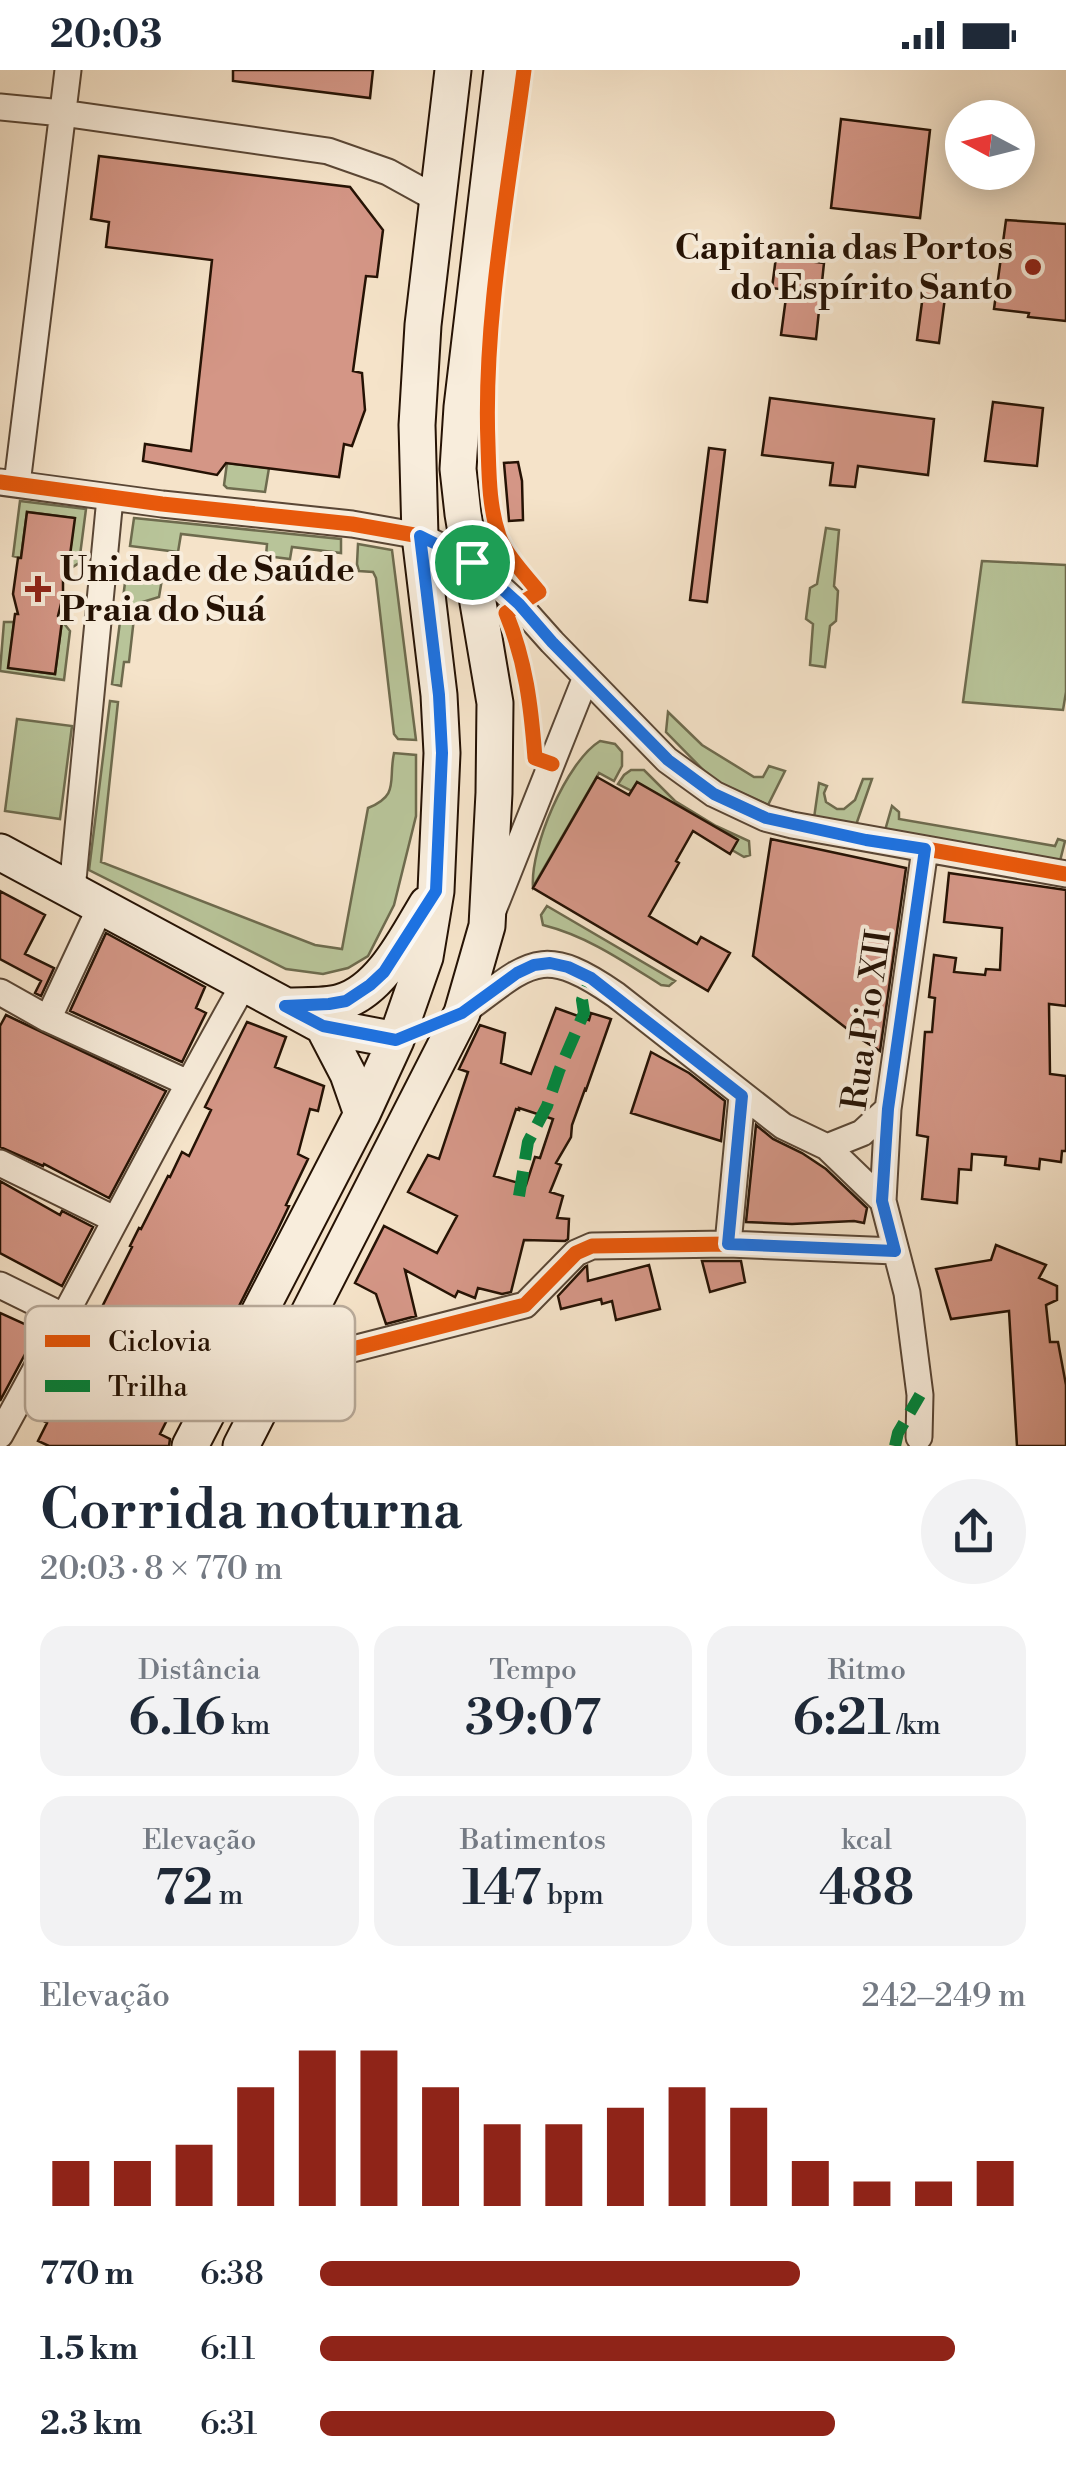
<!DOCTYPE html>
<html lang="pt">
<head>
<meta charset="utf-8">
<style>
  :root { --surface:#fff; --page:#f2f2f3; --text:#1f2937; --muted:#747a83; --accent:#8f2418 }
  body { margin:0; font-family:"Libre Bodoni",serif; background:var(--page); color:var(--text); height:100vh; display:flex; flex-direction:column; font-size:38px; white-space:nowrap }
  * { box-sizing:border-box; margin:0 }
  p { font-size:32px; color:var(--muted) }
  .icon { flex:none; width:55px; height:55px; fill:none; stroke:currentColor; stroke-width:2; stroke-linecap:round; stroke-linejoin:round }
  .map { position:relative; height:1376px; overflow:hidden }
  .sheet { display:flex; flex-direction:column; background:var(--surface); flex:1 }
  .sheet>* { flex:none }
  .needle { width:65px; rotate:277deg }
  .buttons { position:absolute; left:945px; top:30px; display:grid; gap:20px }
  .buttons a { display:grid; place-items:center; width:90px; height:90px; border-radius:50%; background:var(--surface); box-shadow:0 5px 25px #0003; font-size:50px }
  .pin { position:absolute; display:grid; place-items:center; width:85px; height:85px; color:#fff; margin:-42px; border:5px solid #fff; border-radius:50%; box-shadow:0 2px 10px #0007 }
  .round { display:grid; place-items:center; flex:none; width:105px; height:105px; border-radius:52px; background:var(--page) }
  .summary { display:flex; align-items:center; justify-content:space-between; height:170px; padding:0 40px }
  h1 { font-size:55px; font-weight:600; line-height:75px }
  .stats { display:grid; grid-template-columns:repeat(3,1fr); gap:15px; height:170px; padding:10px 40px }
  .stats div { display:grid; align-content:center; border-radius:25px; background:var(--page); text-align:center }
  .stats b { font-size:50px; font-weight:600 }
  .stats small { font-size:28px; font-weight:400 }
  .stats p { font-size:28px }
  .chart { height:280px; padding:20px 40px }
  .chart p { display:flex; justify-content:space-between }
  .chart svg { width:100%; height:180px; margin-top:10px; stroke:var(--accent); stroke-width:6 }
  ul { padding:0 40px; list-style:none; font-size:32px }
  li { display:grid; grid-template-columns:160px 120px 1fr; align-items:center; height:75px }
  li i { height:25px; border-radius:12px; background:var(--accent) }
  .status { display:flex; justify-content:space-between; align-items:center; height:70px; padding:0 50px; background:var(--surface); direction:ltr }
  .status svg { height:28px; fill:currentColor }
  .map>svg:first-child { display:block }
  .green { fill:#b8c499; stroke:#6e6b4e; stroke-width:2.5 }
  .building { fill:#d49686; stroke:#251204; stroke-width:2.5; fill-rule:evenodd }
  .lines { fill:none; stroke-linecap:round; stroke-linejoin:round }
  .street-casing { stroke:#594635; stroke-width:29 }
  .secondary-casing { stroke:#251204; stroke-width:39 }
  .street { stroke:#f8eddc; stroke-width:25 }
  .secondary { stroke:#f8eddc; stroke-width:35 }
  .quiet { stroke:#00873e; stroke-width:12; stroke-dasharray:25 12; stroke-linecap:butt }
  .cycleway-casing { stroke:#f8eddc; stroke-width:21 }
  .cycleway { stroke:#e8590c; stroke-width:15 }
  .route-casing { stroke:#fff; stroke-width:20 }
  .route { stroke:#1a73e8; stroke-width:12 }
  .poi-dot { fill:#8f2418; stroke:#f8eddc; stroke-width:4 }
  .labels { text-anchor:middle; stroke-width:8; stroke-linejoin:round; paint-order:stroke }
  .poi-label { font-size:35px; font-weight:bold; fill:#251204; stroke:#f8eddc; text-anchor:end }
  .street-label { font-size:35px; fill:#251204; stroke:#f8eddc }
  .key { fill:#f8eddc; stroke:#b9ab9b; stroke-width:2.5 }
  .key-label { font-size:28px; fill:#251204 }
</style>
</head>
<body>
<div class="status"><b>20:03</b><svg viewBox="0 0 49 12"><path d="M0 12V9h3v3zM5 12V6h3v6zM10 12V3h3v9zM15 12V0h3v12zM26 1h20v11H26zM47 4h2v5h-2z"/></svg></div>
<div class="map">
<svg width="1066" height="1376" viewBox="0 0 1066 1376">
  <rect width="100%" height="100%" fill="#f5e3c9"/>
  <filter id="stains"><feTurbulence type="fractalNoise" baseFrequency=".002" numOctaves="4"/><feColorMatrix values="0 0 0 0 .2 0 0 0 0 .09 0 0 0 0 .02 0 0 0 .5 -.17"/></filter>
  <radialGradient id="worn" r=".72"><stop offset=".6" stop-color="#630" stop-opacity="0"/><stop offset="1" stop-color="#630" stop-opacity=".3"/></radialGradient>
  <path class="green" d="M227,393L269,398L265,422L227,418L224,415Z
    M20,431L86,439L79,493L68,500L74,448L27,442L21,488L13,486Z
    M134,448L341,469V483L292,477L290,489L266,486L267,474L181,464L178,482L130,476Z
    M826,458L839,460L834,516L838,521L836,551L830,556L825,597L810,595L813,554L806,549L810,518L817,514Z
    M358,474L392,480L416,670L398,669L394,664L376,508L373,502L359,501L357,494Z
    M982,491L1066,495V622L1063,640L963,632Z
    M126,505L162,509L159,527L139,533L135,539L129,592H124L121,616L112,614Z
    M62,551L70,561L64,610L0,601L4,552H14L9,598L55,604Z
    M110,631L118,632L101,792L315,875L342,879L368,738C400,725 388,711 394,683L416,685V746L394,835L368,886L348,898L323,904L286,899L89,800Z
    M668,642L702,675L754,707H763L769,696L785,701L768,735L713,710L666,662Z
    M17,649L72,656L60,749L5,741Z
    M600,671L615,674L622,682V696L614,711L599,703L533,817C530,778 566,692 600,671Z
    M631,700H644L675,731L716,756L749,771L750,785L744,787L732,780L737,769L637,713L632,721L618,714L624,705Z
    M863,709H872L856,755L814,748L819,713L827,716L824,723L826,732L837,739H844L855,730Z
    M892,736L899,742V749L1055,776L1058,769L1065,771L1060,791L884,764Z
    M547,836L675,911L669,916L661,915C623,891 587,866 543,855L541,845Z"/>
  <path class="building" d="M233,0H373L370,28L233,11Z
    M841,49L930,60L920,148L831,138Z
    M99,86L350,117L383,160L377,207L366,206L353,301L362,303L365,340L352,376L344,374L339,407L226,393L217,405L143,391L145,374L191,381L212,190L106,177L109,152L91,149Z
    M1006,150L1066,154V251L1028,247L1029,243L994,239Z
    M776,187L824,193L816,269L781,265L787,220L772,218Z
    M924,217L946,220L939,273L917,270Z
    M770,328L934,349L928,405L858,396L855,417L830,415L833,393L762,385Z
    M993,332L1043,338L1037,396L985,391Z
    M709,378L725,380L707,532L690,530Z
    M518,392L522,411L523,450L509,451L504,393Z
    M27,442L75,448L68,500L63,504V526L58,546L62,551L55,604L8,598L15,544H18L13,524L18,488H21Z
    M597,707L629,725L637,712L738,770L730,784L693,761L676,791L679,793L649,846L697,874L701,867L730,883L708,921L533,818Z
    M771,769L906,798L880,981L859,968L753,886Z
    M949,803L1066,820V936L1049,934L1050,1004L1066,1006V1081H1062L1061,1092L1040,1089L1039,1099L1005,1095L1006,1087L972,1084L971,1100L959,1099L957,1133L922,1129L928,1067L917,1065L925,962H932L935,928L929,927L934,885L956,888L954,902L985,905L986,899L1000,900L1002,858L944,852Z
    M0,821L45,845L25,884L54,898L41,926L35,923L41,911L0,889Z
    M106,863L205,917L196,938L206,943L182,992L70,941Z
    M556,938L589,950L591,943L611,949L586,1020L585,1019L572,1055L571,1067L556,1093L561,1095L550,1122L563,1126L557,1148L569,1149L568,1169L565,1171L524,1170L511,1222L502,1224L478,1218L475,1228L458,1221L455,1227L405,1200L416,1246L386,1254L376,1224L355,1213L384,1156L437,1183L457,1146L408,1122L428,1085L439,1089L468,1002L459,999L480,955L505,963L501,993L531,1004ZM519,1038L553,1049L540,1088L535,1087L526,1115L494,1106L516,1039L519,1040Z
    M6,945L166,1021L109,1128L44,1094L43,1096L0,1077V956Z
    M247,952L286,967L275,997L324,1016L318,1041L310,1039L298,1084L308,1089L286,1135L289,1136L278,1159L237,1240L233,1238L189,1331L179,1326L160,1364L170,1369L169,1376H49L38,1371L47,1353L42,1350L78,1276L122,1298L137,1267L97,1247L132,1177L130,1176L139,1158L141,1159L168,1106L170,1107L182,1082L189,1086L211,1040L205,1037Z
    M651,982L689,1003L725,1031L721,1071L631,1043Z
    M756,1055L773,1069L802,1083L826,1099L867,1138L864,1153L854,1151L792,1154L746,1152Z
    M0,1111L60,1145L62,1141L93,1157L62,1216L0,1183Z
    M996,1175L1046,1195L1039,1208L1057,1216V1230L1046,1235L1050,1272H1058L1066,1315V1376H1017L1009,1241L951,1249L936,1199L991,1190Z
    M702,1191H741L745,1212L710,1222Z
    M649,1195L660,1239L616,1250L612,1231L602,1234L601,1229L561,1239L558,1226L585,1197L587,1196L588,1211Z
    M0,1243L38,1260L0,1331Z"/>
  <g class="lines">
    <g class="street-casing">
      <path id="street" d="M0,37L62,43L328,81L388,102L437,129
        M0,412L162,434L352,454L420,466L472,492L519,535L552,572L667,690L714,724L765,748L792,755L1066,804
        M17,414L68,0
        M72,820L110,428
        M494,838L586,607
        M0,922L48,949L188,1013
        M462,943C529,894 540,872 616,925L783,1056L827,1077L883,1131
        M48,949L101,836
        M827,1077L862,1063L888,1039
        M0,1093L114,1149
        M728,1174L742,1026
        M0,1215L65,1247
        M282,1297L525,1235L576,1183L592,1176L728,1174L895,1181
        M0,1365C83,1215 159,1063 244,914
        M919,1367L920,1325L907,1223L883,1131L888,1039L925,779"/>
    </g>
    <g class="secondary-casing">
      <path id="secondary" d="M0,782L323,956L396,970
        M286,936C304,935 324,937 341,932C381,921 407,867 427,834
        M323,956L348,1004L362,1044
        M190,1376L362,1044L396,970L425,887L436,821L442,683L439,625L420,466L417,355L423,255L453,0
        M241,1376L462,943L487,856L494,723L495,633L463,444L458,399L462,337L502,0"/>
    </g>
    <use href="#street" class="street"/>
    <use href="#secondary" class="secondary"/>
    <path class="quiet" d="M519,1126L528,1072L547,1036L559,1001L584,943L582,930L591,908
      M895,1376L898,1363L920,1325"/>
    <g class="cycleway-casing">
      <path id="cycleway" d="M524,0C508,122 483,252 488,375C489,405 489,437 499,466C505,484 527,507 539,522L506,543C526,592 531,636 535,688L552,694
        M0,412L162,434L352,454L420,466L472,492L519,535L552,572L667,690L714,724L765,748L792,755L1066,804
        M282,1297L525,1235L576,1183L592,1176L728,1174L895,1181"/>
    </g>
    <use href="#cycleway" class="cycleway"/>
  </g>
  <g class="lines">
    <g class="route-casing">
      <path id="route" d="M420,466L472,492L519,534L552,572L668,690L714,724L766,748L866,770L925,779L888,1039L882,1131L895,1181L728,1174L742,1026L591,908L568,897L550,893L534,895L517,903L462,943L396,970L323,956L285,936L329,934L346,931L370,915L384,902L436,821L442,683L439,625Z"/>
    </g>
    <use href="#route" class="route"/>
  </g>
  <g class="poi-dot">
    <circle cx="1033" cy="197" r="10"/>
    <path d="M33 504h10v10h10v10h-10v10h-10v-10h-10v-10h10z"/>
  </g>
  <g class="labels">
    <g class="poi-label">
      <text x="1013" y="189">Capitania das Portos<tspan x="1013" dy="40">do Espírito Santo</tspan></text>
      <text x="60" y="511" text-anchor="start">Unidade de Saúde<tspan x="60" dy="40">Praia do Suá</tspan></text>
    </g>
    <g class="street-label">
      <text transform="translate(866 950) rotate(-82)" y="12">Rua Pio XII</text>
    </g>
  </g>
  <rect x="25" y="1236" width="330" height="115" rx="15" class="key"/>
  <rect x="45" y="1265" width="45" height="12" fill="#e8590c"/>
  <rect x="45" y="1310" width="45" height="12" fill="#00873e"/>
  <g class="key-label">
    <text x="108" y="1281">Ciclovia</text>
    <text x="108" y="1326">Trilha</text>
  </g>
  <rect width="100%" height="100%" filter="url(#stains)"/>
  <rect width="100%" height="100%" fill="url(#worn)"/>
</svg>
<div class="buttons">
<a><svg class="needle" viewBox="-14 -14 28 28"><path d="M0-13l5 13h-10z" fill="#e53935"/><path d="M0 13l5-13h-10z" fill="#747a83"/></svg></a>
</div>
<div class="pin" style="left:472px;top:492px;background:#1e9e55"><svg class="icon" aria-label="arrive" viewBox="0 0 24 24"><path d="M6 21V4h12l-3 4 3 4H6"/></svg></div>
</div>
<section class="sheet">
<div class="summary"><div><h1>Corrida noturna</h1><p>20:03 · 8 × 770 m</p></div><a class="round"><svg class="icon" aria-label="share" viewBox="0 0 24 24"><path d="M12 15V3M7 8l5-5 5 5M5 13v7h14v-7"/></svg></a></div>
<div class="stats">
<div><p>Distância</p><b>6.16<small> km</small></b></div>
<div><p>Tempo</p><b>39:07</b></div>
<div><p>Ritmo</p><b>6:21<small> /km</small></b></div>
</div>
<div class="stats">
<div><p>Elevação</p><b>72<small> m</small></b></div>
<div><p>Batimentos</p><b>147<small> bpm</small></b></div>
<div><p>kcal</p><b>488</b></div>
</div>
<div class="chart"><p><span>Elevação</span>242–249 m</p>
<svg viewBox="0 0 160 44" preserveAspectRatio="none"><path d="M5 44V33M15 44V33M25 44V29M35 44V15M45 44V6M55 44V6M65 44V15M75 44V24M85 44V24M95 44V20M105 44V15M115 44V20M125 44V33M135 44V38M145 44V38M155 44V33"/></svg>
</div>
<ul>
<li><b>770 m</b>6:38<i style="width:68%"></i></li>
<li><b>1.5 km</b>6:11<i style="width:90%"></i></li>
<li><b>2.3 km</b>6:31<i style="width:73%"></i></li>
</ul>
</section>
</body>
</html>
